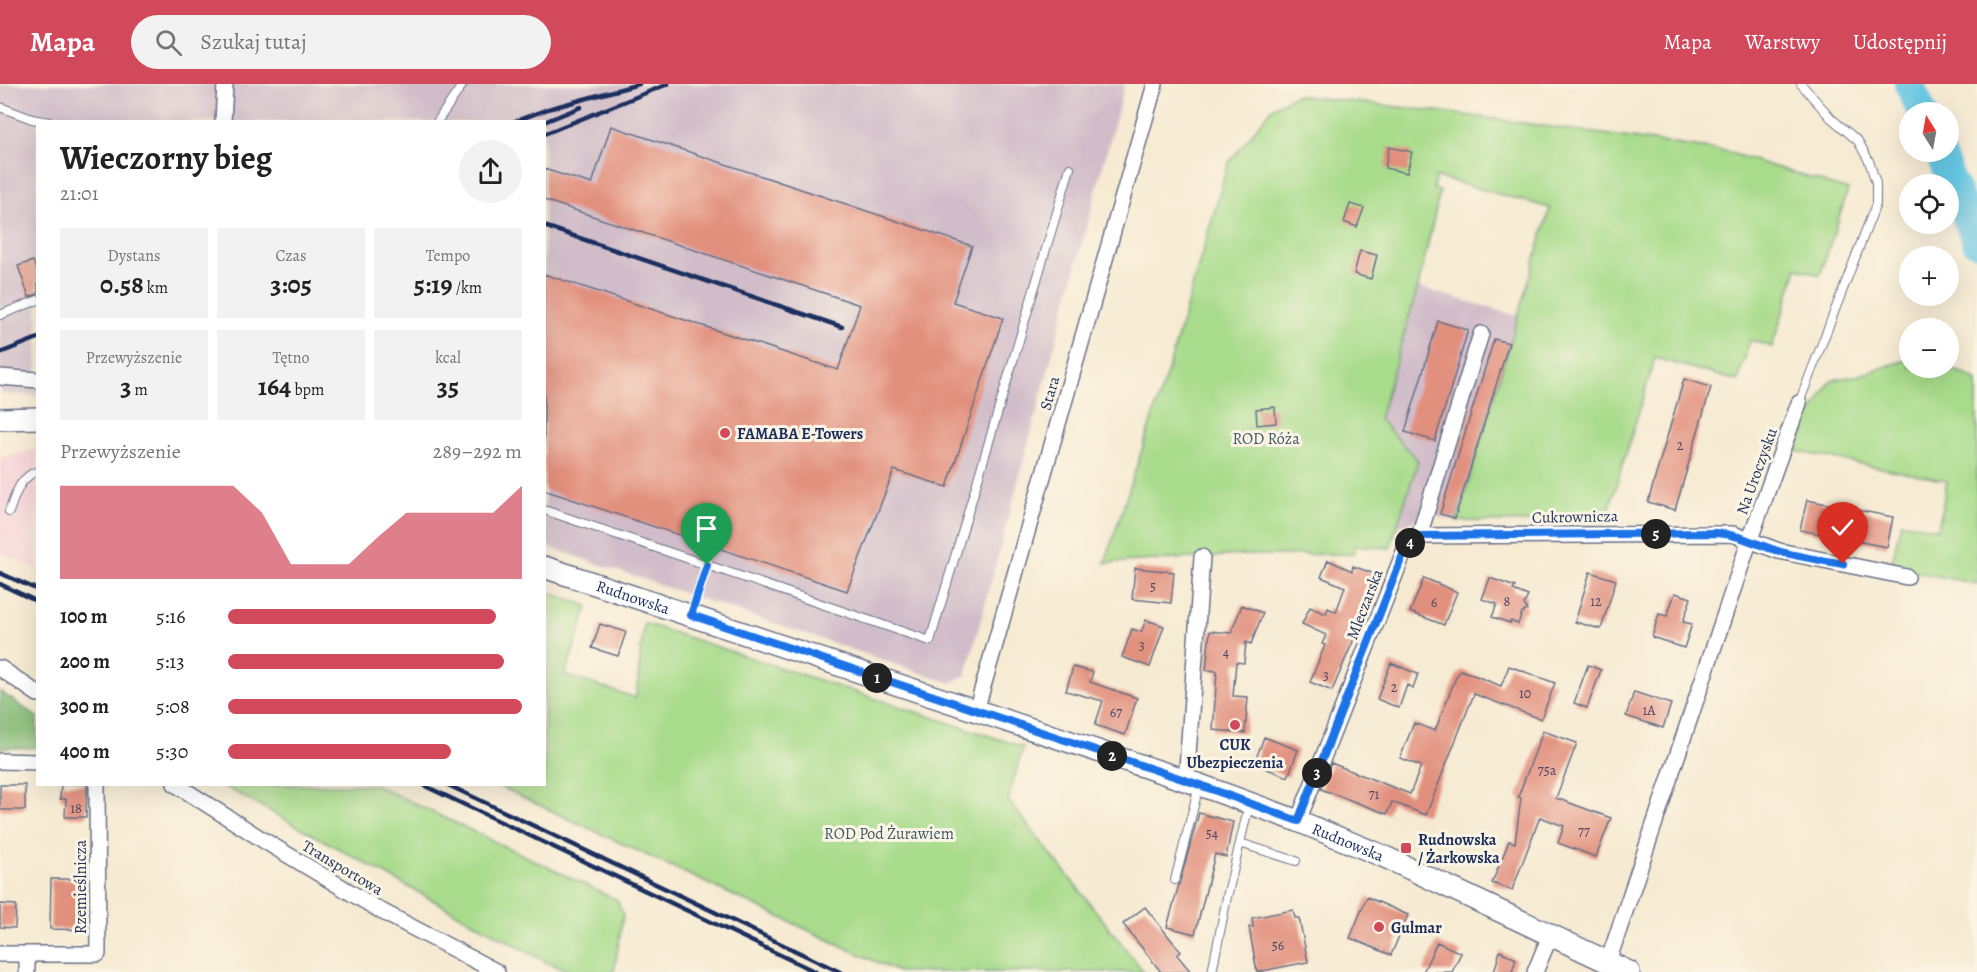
<!DOCTYPE html>
<html lang="pl">
<head>
<meta charset="utf-8">
<style>
  :root { --surface:#fff; --page:#f2f2f2; --text:#222; --muted:#767676; --accent:#d1495b }
  body { margin:0; font-family:Alegreya,serif; background:var(--page); color:var(--text); height:100vh; display:flex; flex-direction:column; font-size:22px; white-space:nowrap }
  * { box-sizing:border-box; margin:0 }
  p { font-size:20px; color:var(--muted) }
  .icon { flex:none; width:33px; height:33px; fill:none; stroke:currentColor; stroke-width:2; stroke-linecap:round; stroke-linejoin:round }
  .map { position:relative; flex:1; overflow:hidden }
  .drawer { position:absolute; left:36px; top:36px; width:510px; height:666px; display:flex; flex-direction:column; background:var(--surface); border-radius:0px; box-shadow:0 6px 24px #0002 }
  .drawer>* { flex:none }
  .needle { width:39px; rotate:349deg }
  .controls { position:absolute; left:1899px; top:18px; display:grid; gap:12px }
  .controls a { display:grid; place-items:center; width:60px; height:60px; border-radius:50%; background:var(--surface); box-shadow:0 6px 24px #0002; font-size:30px }
  .pin { position:absolute; display:grid; place-items:center; width:51px; height:51px; color:#fff; margin:-62px -26px; border-radius:50% 50% 50% 0; rotate:-45deg; box-shadow:0 0 6px #0007 }
  .pin .icon { rotate:45deg }
  .km { position:absolute; width:30px; height:30px; margin:-15px; border-radius:50%; background:#222; color:#fff; font-size:16px; line-height:30px; text-align:center }
  .round { display:grid; place-items:center; flex:none; width:63px; height:63px; border-radius:32px; background:var(--page) }
  .overview { display:flex; align-items:center; justify-content:space-between; height:102px; padding:0 24px }
  h1 { font-size:33px; font-weight:700; line-height:45px }
  .metrics { display:grid; grid-template-columns:repeat(3,1fr); gap:9px; height:102px; padding:6px 24px }
  .metrics div { display:grid; align-content:center; border-radius:0px; background:var(--page); text-align:center }
  .metrics b { font-size:26px; font-weight:700 }
  .metrics small { font-size:16px; font-weight:400 }
  .metrics p { font-size:16px }
  .chart { height:168px; padding:12px 24px }
  .chart p { display:flex; justify-content:space-between }
  .chart svg { width:100%; height:108px; margin-top:6px; fill:var(--accent); opacity:.7 }
  ul { padding:0 24px; list-style:none; font-size:20px }
  li { display:grid; grid-template-columns:96px 72px 1fr; align-items:center; height:45px }
  li i { height:15px; border-radius:8px; background:var(--accent) }
  header { display:flex; align-items:center; gap:36px; box-sizing:border-box; height:84px; padding:0 30px; background:var(--accent); color:#fff }
  header strong { font-size:28px }
  nav { display:flex; gap:33px; margin-inline-start:auto; font-size:21px }
  .search { width:420px; height:54px; background:var(--page); display:flex; align-items:center; gap:15px; box-sizing:border-box; padding:0 21px; border-radius:33px; color:var(--muted); font-size:22px }
  .map>svg:first-child { display:block }
  .built { fill:#f6cfd7 }
  .industrial { fill:#d1bdc9 }
  .green { fill:#a8db8b; stroke:#628574; stroke-width:1.5 }
  .forest { fill:#86bb77; stroke:#50756a; stroke-width:1.5 }
  .lines { fill:none; stroke-linecap:round; stroke-linejoin:round }
  .river { stroke:#65c6e3; stroke-width:30 }
  .building { fill:#e2907e }
  .service-casing { stroke:#687087; stroke-width:10 }
  .minor-casing { stroke:#687087; stroke-width:18 }
  .secondary-casing { stroke:#687087; stroke-width:24 }
  .service { stroke:#fff; stroke-width:8 }
  .minor { stroke:#fff; stroke-width:15 }
  .secondary { stroke:#fff; stroke-width:21 }
  .rail { stroke:#1b2f5e; stroke-width:4.5 }
  .route-casing { stroke:#fff; stroke-width:12 }
  .route { stroke:#1a73e8; stroke-width:8 }
  .poi-dot { fill:#d1495b; stroke:#fcf5e5; stroke-width:2 }
  .labels { text-anchor:middle; stroke-width:6; stroke-linejoin:round; paint-order:stroke }
  .number-label { font-size:14px; fill:#4d4766 }
  .street-label { font-size:16px; fill:#1b2f5e; stroke:#fcf5e5 }
  .poi-label { font-size:16px; font-weight:bold; fill:#1b2f5e; stroke:#fcf5e5; text-anchor:start }
  .park-label { font-size:16px; fill:#3e5a69; stroke:#fcf5e5 }
</style>
</head>
<body>
<header>
<strong>Mapa</strong>
<div class="search"><svg class="icon" aria-label="search" viewBox="0 0 24 24"><circle cx="10" cy="10" r="6"/><path d="M15 15l6 6"/></svg>Szukaj tutaj</div>
<nav><a>Mapa</a><a>Warstwy</a><a>Udostępnij</a></nav>
</header>
<div class="map">
<svg width="1977" height="888" viewBox="0 0 1977 888">
  <rect width="100%" height="100%" fill="#fcf5e5"/>
  <filter id="ink" filterUnits="userSpaceOnUse"><feTurbulence type="fractalNoise" baseFrequency=".0167" numOctaves="2"/><feDisplacementMap in="SourceGraphic" scale="12" xChannelSelector="R" yChannelSelector="G"/><feConvolveMatrix kernelMatrix="1 2 1 2 8 2 1 2 1" color-interpolation-filters="sRGB"/></filter>
  <filter id="wash" filterUnits="userSpaceOnUse"><feTurbulence type="fractalNoise" baseFrequency=".008" numOctaves="4" result="noise"/><feDisplacementMap in="SourceGraphic" scale="24" xChannelSelector="R" yChannelSelector="G"/><feGaussianBlur stdDeviation="1.35" result="paint"/><feColorMatrix in="noise" values="0 0 0 0 0 0 0 0 0 0 0 0 0 0 0 0 0 1.4 0 .05"/><feComposite in="paint" operator="in"/></filter>
  <g filter="url(#wash)">
    <rect width="100%" height="100%" fill="#f6ead2"/>
    <path class="built" d="M37,365V486L0,468V374Z"/>
    <path class="industrial" d="M0,0H1125L966,591L951,599L545,462L544,38H38L37,311L0,310Z
      M1418,203L1518,232L1457,437L1429,431L1397,443L1418,377L1379,335Z"/>
    <path class="green" d="M1295,11L1451,29L1724,67L1848,106L1820,191L1797,184L1772,263L1750,256L1738,297L1655,274L1605,439L1457,437L1550,124L1436,93L1433,105L1440,107L1418,203L1379,335L1418,377L1390,464L1356,462L1353,470L1243,471L1105,479L1169,283L1228,80L1272,24Z
      M1906,276H1909L1910,284C1935,283 1956,282 1977,297V500L1891,483L1901,438L1938,445L1947,397L1795,367L1813,327L1831,296L1860,291Z
      M545,507L588,522L565,591L636,614L644,539L1023,663L1008,716L1144,888H898L496,701L544,700Z
      M222,701H376L617,816L623,831L614,888H573L546,878Z"/>
    <path class="forest" d="M0,607L37,633V664H0Z"/>
    <g class="lines">
      <path class="river" d="M1909,0L1922,28
        M1939,68L1977,158"/>
    </g>
    <g id="blocks">
      <path class="building" d="M611,42L972,162L953,218L1003,234L947,403L894,386L847,507L544,406V190L838,286L860,221L544,116V85L592,100Z
        M1389,63L1412,68L1407,89L1385,84Z
        M1350,120L1364,124L1357,143L1344,138Z
        M1360,167L1377,171L1371,195L1354,190Z
        M33,177L38,189V210L29,213L18,182Z
        M1438,237L1468,246L1435,357L1405,348Z
        M1494,255L1509,259L1455,434L1440,430Z
        M1684,295L1711,303L1675,426L1648,418Z
        M1275,323L1276,339L1257,341L1256,325Z
        M1807,416L1893,433L1887,463L1800,446Z
        M1328,476L1352,487L1353,482L1377,491L1359,537L1361,538L1332,607L1310,598L1325,561L1322,560L1326,551L1302,540L1310,523L1326,530L1328,524L1336,528L1345,503L1321,493Z
        M1135,484L1174,488L1171,519L1132,515Z
        M1590,488L1616,496L1601,545L1575,538Z
        M1424,494L1457,508L1444,541L1410,528Z
        M1490,494L1515,503L1513,506L1528,512L1524,520L1527,526L1522,529L1518,540L1511,537L1510,539L1492,533L1497,520L1482,515Z
        M1675,509L1691,514L1683,538L1692,540L1684,564L1652,553L1659,530L1667,532Z
        M1242,521L1263,529L1251,560L1246,558L1244,579L1236,578L1233,612L1248,613L1245,649L1213,646L1217,587L1206,586L1210,547L1231,549Z
        M1146,536L1164,542L1150,583L1122,573L1132,545L1141,548Z
        M600,540L626,548L618,572L592,564Z
        M1391,579L1418,590L1413,604L1407,601L1399,624L1377,615Z
        M1588,581L1601,586L1587,624L1574,619Z
        M1509,582L1555,599L1541,635L1474,610L1426,731L1392,718L1387,730L1321,705L1331,679L1410,710L1421,682L1400,674L1414,639L1435,647L1456,593L1461,586L1501,602Z
        M1073,583L1093,588L1090,598L1137,614L1125,651L1095,641L1103,617L1066,607Z
        M1634,608L1671,620L1663,644L1626,632Z
        M1543,647L1577,659L1556,714L1611,734L1596,773L1558,759L1564,742L1540,733L1512,806L1492,799L1509,757L1515,759L1521,714L1518,713Z
        M1264,653L1298,666L1288,693L1254,680Z
        M61,700H87L86,733H65L66,715H60Z
        M0,701H25V726H0Z
        M1199,729L1233,738L1226,773L1215,770L1195,850L1167,843Z
        M51,795H79L78,826L85,827V846L50,845Z
        M1367,813L1408,831L1391,871L1350,854Z
        M0,820L16,821L15,844L0,843Z
        M1145,823L1181,868L1177,871L1191,888H1161L1123,840Z
        M1293,826L1295,834H1299L1308,878L1257,888L1249,843H1253L1252,834Z
        M1437,858L1461,869L1452,888H1423Z
        M1500,867L1516,875L1512,888H1494Z"/>
    </g>
  </g>
  <g filter="url(#ink)">
    <use href="#blocks" fill-opacity="0" stroke="#687087" stroke-width="1.5"/>
    <g class="lines">
      <g class="service-casing">
        <path id="service" d="M0,23L32,35L49,38
          M437,38L463,0
          M0,231L38,216
          M1799,319L1876,120V99L1869,77L1858,57L1831,34L1801,0
          M544,426L707,481
          M9,428C15,412 19,393 38,387
          M691,530L707,481L930,557L1070,84
          M1240,759L1296,777
          M1175,796L1199,702
          M1212,888L1227,813L1249,721"/>
      </g>
      <g class="minor-casing">
        <path id="minor" d="M223,38L225,0
          M0,293L38,296
          M1419,452L1733,450L1779,467L1907,493
          M0,584L38,610
          M976,627L1155,0
          M0,677L38,678
          M1184,696L1187,685L1202,473
          M175,700L263,756L383,828L497,888
          M1298,737L1406,463L1419,452L1481,250
          M0,870H98L97,700
          M1608,878L1750,455L1799,319
          M27,888V870
          M1535,888L1550,852"/>
      </g>
      <g class="secondary-casing">
        <g id="secondary">
          <path d="M0,335L38,334"/>
          <path id="s1" d="M544,483L1200,701L1298,737L1385,773L1629,888"/>
        </g>
      </g>
      <use href="#service" class="service"/>
      <use href="#minor" class="minor"/>
      <use href="#secondary" class="secondary"/>
      <path class="rail" d="M513,38L548,25L639,0
        M544,38L581,23
        M544,50L668,0
        M544,142L842,243
        M0,269L38,254
        M0,489L38,506
        M0,500L38,518
        M421,700L816,888
        M446,700L840,888"/>
    </g>
  </g>
  <g class="lines" filter="url(#ink)">
    <g class="route-casing">
      <path id="route" d="M707,481L691,531L1200,701L1298,737L1406,463L1419,452L1716,449C1743,451 1754,460 1778,467C1799,473 1821,476 1843,480"/>
    </g>
    <use href="#route" class="route"/>
  </g>
  <g class="poi-dot">
    <circle cx="725" cy="349" r="6"/>
    <circle cx="1235" cy="641" r="6"/>
    <rect x="1400" y="758" width="12" height="12" rx="3"/>
    <circle cx="1379" cy="843" r="6"/>
  </g>
  <g class="labels">
    <g class="number-label">
      <text x="1680" y="366">2</text>
      <text x="1153" y="507">5</text>
      <text x="1507" y="522">8</text>
      <text x="1596" y="522">12</text>
      <text x="1434" y="523">6</text>
      <text x="1142" y="566">3</text>
      <text x="1226" y="573">4</text>
      <text x="1326" y="596">3</text>
      <text x="1394" y="608">2</text>
      <text x="1525" y="614">10</text>
      <text x="1649" y="631">1A</text>
      <text x="1116" y="633">67</text>
      <text x="1547" y="691">75a</text>
      <text x="1374" y="715">71</text>
      <text x="76" y="729">18</text>
      <text x="1584" y="752">77</text>
      <text x="1212" y="754">54</text>
      <text x="1278" y="866">56</text>
    </g>
    <g class="street-label">
      <text transform="translate(1049 309) rotate(-74)" y="6">Stara</text>
      <text transform="translate(1756 387) rotate(-70)" y="6">Na Uroczysku</text>
      <text transform="translate(1575 432) rotate(-1)" y="6">Cukrownicza</text>
      <text dy="6" stroke="none"><textPath href="#s1" startOffset="94">Rudnowska</textPath></text>
      <text transform="translate(1364 520) rotate(-69)" y="6">Mleczarska</text>
      <text dy="6" stroke="none"><textPath href="#s1" startOffset="850">Rudnowska</textPath></text>
      <text transform="translate(343 783) rotate(31)" y="6">Transportowa</text>
      <text transform="translate(80 803) rotate(-90)" y="6">Rzemieślnicza</text>
    </g>
    <g class="poi-label">
      <text x="737" y="355">FAMABA E-Towers</text>
      <text x="1235" y="666" text-anchor="middle">CUK<tspan x="1235" dy="18">Ubezpieczenia</tspan></text>
      <text x="1418" y="761">Rudnowska<tspan x="1418" dy="18">/ Żarkowska</tspan></text>
      <text x="1391" y="849">Gulmar</text>
    </g>
    <g class="park-label">
      <text x="1266" y="360">ROD Róża</text>
      <text x="889" y="755">ROD Pod Żurawiem</text>
    </g>
  </g>
</svg>
<div class="controls">
<a><svg class="needle" viewBox="-14 -14 28 28"><path d="M0-13l5 13h-10z" fill="#e53935"/><path d="M0 13l5-13h-10z" fill="#767676"/></svg></a>
<a><svg class="icon" aria-label="locate" viewBox="0 0 24 24"><circle cx="12" cy="12" r="6"/><path d="M12 2v4M12 18v4M2 12h4M18 12h4"/></svg></a>
<a>+</a>
<a>−</a>
</div>
<div class="pin" style="left:707px;top:481px;background:#1e9e55"><svg class="icon" aria-label="arrive" viewBox="0 0 24 24"><path d="M6 21V4h12l-3 4 3 4H6"/></svg></div>
<div class="pin" style="left:1843px;top:480px;background:#d93025"><svg class="icon" aria-label="check" viewBox="0 0 24 24"><path d="M5 12l5 5 9-10"/></svg></div>
<b class="km" style="left:877px;top:594px">1</b>
<b class="km" style="left:1112px;top:672px">2</b>
<b class="km" style="left:1317px;top:689px">3</b>
<b class="km" style="left:1410px;top:459px">4</b>
<b class="km" style="left:1656px;top:450px">5</b>
<section class="drawer">
<div class="overview"><div><h1>Wieczorny bieg</h1><p>21:01</p></div><a class="round"><svg class="icon" aria-label="share" viewBox="0 0 24 24"><path d="M12 15V3M7 8l5-5 5 5M5 13v7h14v-7"/></svg></a></div>
<div class="metrics">
<div><p>Dystans</p><b>0.58<small> km</small></b></div>
<div><p>Czas</p><b>3:05</b></div>
<div><p>Tempo</p><b>5:19<small> /km</small></b></div>
</div>
<div class="metrics">
<div><p>Przewyższenie</p><b>3<small> m</small></b></div>
<div><p>Tętno</p><b>164<small> bpm</small></b></div>
<div><p>kcal</p><b>35</b></div>
</div>
<div class="chart"><p><span>Przewyższenie</span>289–292 m</p>
<svg viewBox="0 0 160 44" preserveAspectRatio="none"><path d="M0 44V6L10 6L20 6L30 6L40 6L50 6L60 6L70 17L80 38L90 38L100 38L110 27L120 17L130 17L140 17L150 17L160 6V44z"/></svg>
</div>
<ul>
<li><b>100 m</b>5:16<i style="width:91%"></i></li>
<li><b>200 m</b>5:13<i style="width:94%"></i></li>
<li><b>300 m</b>5:08<i style="width:100%"></i></li>
<li><b>400 m</b>5:30<i style="width:76%"></i></li>
</ul>
</section>
</div>
</body>
</html>
